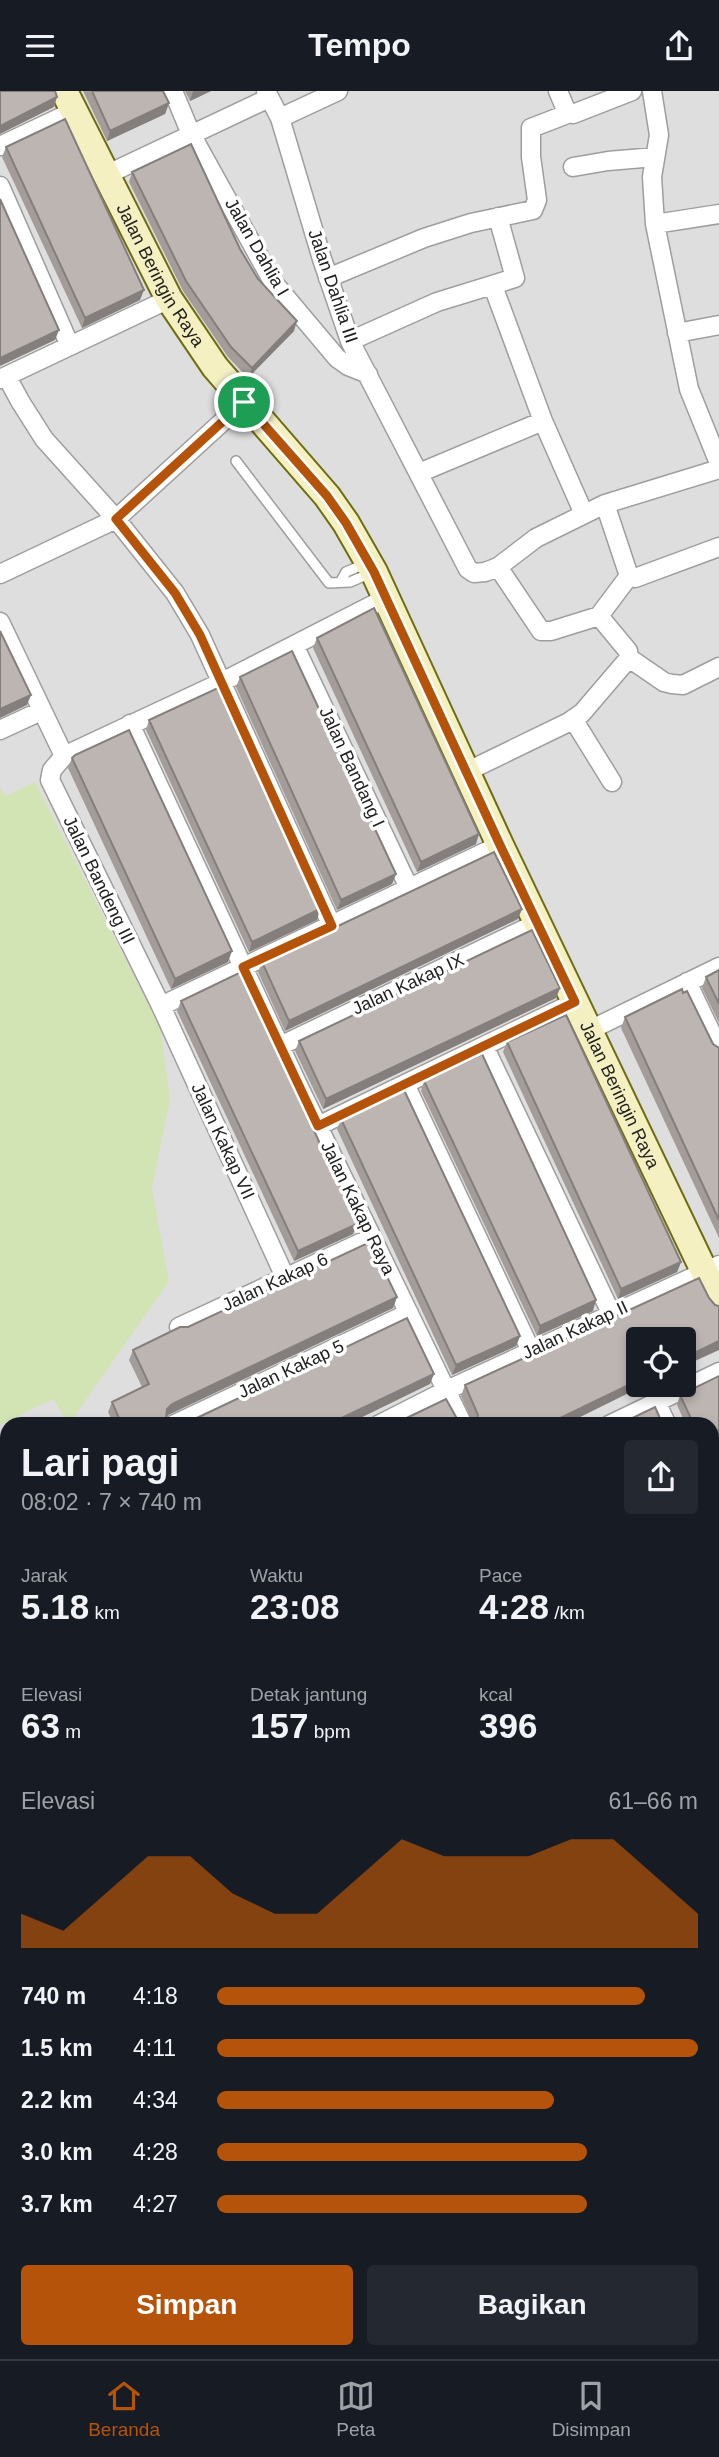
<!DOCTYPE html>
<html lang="id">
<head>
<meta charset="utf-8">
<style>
  :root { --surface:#171b24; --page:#242831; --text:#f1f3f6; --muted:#9ea1a6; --line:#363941; --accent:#b45309 }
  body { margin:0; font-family:Arial,sans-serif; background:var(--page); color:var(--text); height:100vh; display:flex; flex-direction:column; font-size:26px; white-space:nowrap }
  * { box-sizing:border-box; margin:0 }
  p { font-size:23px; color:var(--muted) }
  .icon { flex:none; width:38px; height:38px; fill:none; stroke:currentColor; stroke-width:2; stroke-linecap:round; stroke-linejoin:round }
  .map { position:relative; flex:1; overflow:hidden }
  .side { position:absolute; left:0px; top:1326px; width:719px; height:942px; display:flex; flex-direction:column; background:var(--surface); border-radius:21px 21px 0 0; box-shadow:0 4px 10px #0003 }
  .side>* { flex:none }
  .controls { position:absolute; left:626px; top:1236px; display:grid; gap:14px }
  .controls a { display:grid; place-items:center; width:70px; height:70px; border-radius:7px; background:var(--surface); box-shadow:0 4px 10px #0003; font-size:35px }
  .pin { position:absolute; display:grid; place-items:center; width:60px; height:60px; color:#fff; margin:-30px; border:4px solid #fff; border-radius:50%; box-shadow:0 2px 7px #0007 }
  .round { display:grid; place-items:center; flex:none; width:74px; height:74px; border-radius:7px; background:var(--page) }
  .headline { display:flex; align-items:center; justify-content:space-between; height:119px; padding:0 21px }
  h1 { font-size:38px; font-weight:700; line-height:52px }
  .metrics { display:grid; grid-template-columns:repeat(3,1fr); gap:10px; height:119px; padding:7px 21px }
  .metrics div { display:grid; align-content:center }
  .metrics b { font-size:35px; font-weight:700 }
  .metrics small { font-size:19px; font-weight:400 }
  .metrics p { font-size:19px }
  .chart { height:196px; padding:14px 21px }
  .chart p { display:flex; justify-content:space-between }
  .chart svg { width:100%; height:126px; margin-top:7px; fill:var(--accent); opacity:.7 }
  .primary-button { display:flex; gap:14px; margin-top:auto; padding:14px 21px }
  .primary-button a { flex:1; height:80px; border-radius:7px; background:var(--accent); color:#fff; font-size:28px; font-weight:700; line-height:80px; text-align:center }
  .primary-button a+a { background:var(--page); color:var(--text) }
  ul { padding:0 21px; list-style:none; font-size:23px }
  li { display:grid; grid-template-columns:112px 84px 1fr; align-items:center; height:52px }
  li i { height:18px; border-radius:9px; background:var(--accent) }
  header { display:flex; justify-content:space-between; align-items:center; height:91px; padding:0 21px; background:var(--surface); font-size:32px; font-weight:700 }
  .dock { display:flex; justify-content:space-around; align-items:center; height:98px; border-top:2px solid var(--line); background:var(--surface); font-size:19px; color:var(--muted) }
  .dock a { display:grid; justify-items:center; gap:4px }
  .dock .on { color:var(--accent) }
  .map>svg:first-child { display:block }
  .residential { fill:#dfdede; fill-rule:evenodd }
  .farmland { fill:#ecebd6 }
  .grass { fill:#d2e4b4 }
  .pitch { fill:#8fd7b2 }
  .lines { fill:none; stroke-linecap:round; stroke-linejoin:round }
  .river { stroke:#add4d9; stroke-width:32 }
  .lane-casing { stroke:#9e9e9e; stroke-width:12 }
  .street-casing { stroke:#9e9e9e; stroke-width:21 }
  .secondary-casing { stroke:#6f6d11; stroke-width:30 }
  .lane { stroke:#fff; stroke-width:9 }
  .street { stroke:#fff; stroke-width:18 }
  .secondary { stroke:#f4f0c2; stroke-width:26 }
  .wall { fill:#a39c98 }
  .shaded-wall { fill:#847f7c }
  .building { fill:#bdb5b1; stroke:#847f7c; stroke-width:2 }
  .route-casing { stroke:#fff; stroke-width:14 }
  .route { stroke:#b45309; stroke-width:9 }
  .labels { text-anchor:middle; stroke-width:7; stroke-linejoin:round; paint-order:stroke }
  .street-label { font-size:18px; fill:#212121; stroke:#fff }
</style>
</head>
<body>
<header><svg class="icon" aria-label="menu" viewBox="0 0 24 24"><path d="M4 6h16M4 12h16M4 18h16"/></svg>Tempo<svg class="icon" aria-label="share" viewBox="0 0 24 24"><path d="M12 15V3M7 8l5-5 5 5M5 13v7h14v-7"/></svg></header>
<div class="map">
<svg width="719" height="2268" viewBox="0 0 719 2268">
  <rect width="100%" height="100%" fill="#f0ece8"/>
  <path class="residential" d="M0,0H719V2268H0ZM639,1248H684V1293H639ZM7,1334H712V2261H7Z"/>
  <path class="farmland" d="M7,1715V1921L2,1920L0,1924V1718Z
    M0,2005L7,2011V2225L0,2226Z"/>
  <path class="grass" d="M35,691L161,938L170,1009L152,1097L169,1190L69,1333L53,1308L0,1334V697L5,705Z"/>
  <path class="pitch" d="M358,2261H600L603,2268H361Z"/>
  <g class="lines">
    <path class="river" d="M0,2006L7,2010
      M223,2261L224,2268"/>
    <g class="lane-casing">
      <path id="lane" d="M236,370L329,492L350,491L371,482
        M341,490L346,481L367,472"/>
    </g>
    <g class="street-casing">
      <path id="street" d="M173,0L191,43L273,191L337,267L348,275L368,283
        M266,0L280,27L322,168L350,250L468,478L474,482L485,481L498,476
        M558,0L566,19L573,23L632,0
        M652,0L659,44L652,86L655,133L689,298L719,372
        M280,27L338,0
        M0,55L74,20
        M573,76L608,70L655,66
        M106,84L269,7
        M0,95L70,255
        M655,133L719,123
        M328,187L424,147L471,132L533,119L537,109L531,66V37L570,22
        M493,195L543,330L584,423
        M677,242L719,234
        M350,250L437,211L515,187L498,126
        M7,286L20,310L44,348L116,428L175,502L200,544L332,835
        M0,288L169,208
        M419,382L543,330
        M605,413L629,485L635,487L719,456
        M0,483L116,428L244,311
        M629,485L599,525L551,540H541L498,476L536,447L605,413L719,378
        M599,525L628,560L629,567L664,591L672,593L683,594L719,576
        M0,531L64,665
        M294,554L409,797
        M573,628L612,691
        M130,633L298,994L463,1334
        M0,639L41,620
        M466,681L569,631L582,622L629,567
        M687,891L719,958
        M161,915L500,754
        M590,939L719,876
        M280,955L537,832
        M484,955L611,1222
        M405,993L531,1260
        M318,1035L575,911
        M285,1186L161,915L50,689L52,679L64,665L220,592L386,507
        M179,1236L371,1147
        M656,1311L667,1334
        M173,1334L409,1222
        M378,1334L447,1299L719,1174
        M609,1334L719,1281
        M0,1420L7,1417
        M712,1430L719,1445
        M0,1512L7,1509
        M712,1584L719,1581
        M0,1609L7,1606
        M712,1637L719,1651
        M712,1858L719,1874
        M712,2105L719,2102
        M292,2261L295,2268
        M609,2261L612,2268
        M87,2268L102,2265"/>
    </g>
    <g class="secondary-casing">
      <g id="secondary">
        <path id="s1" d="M64,0L169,208L215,276L327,405L346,432L374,481L500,754L719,1211"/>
      </g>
    </g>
    <use href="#lane" class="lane"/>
    <use href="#street" class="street"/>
    <use href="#secondary" class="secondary"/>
  </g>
  <path class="wall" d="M83,0H163L169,12L165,23L107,50Z
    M185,0H211L190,10Z
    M6,56L140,209L82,237L2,66Z
    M132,81L258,188L294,240L248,287L228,266L183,200L129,91Z
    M317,547L476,753L417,781L313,557Z
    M240,586L396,783L392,793L337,819L236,596Z
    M149,629L317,829L249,861L146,639Z
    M72,667L228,871L171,898L68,677Z
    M518,828L285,940L258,881L262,871Z
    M719,879V932L702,897L706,886Z
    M560,897L556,907L323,1018L295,960L299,950Z
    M181,910L357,1133L353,1143L294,1170L177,920Z
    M625,926L713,953L719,957V1147L621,937Z
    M507,951L681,1171L677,1181L618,1208L503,961Z
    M424,990L593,1220L537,1245L421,1000Z
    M341,1028L520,1245L516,1255L452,1284L337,1038Z
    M397,1206L393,1217L168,1324L166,1328L171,1333L175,1334H114L108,1321L112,1311L142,1296L129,1269L133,1259L188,1236Z
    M719,1285V1405L712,1390V1334H686L677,1314L680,1304Z
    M465,1294L564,1334L473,1332L461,1305Z
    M712,1642L717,1650H719V1838L712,1823Z
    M7,1923V1981L0,1976V1933Z
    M245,2261H287L291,2268H248Z
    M311,2261H343L345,2268H361H314Z
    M632,2261H683L673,2265L675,2268H636Z"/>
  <path class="shaded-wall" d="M193,0H211L190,10Z
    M57,6L54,16L0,43V35Z
    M169,12L165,23L107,50L110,40Z
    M144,199L140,209L82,237L85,227Z
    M297,230L294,240L248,287L252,277Z
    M59,239L55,249L0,275V267Z
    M31,604L27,614L0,627V618Z
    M479,743L476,753L417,781L421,771Z
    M396,783L392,793L337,819L341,809Z
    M320,818L317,829L249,861L252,851Z
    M522,818L518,828L285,940L289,930Z
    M232,860L228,871L171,898L175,888Z
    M560,897L556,907L323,1018L326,1008Z
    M357,1133L353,1143L294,1170L298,1160Z
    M681,1171L677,1181L618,1208L621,1198Z
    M397,1206L393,1217L168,1324L163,1328L167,1318L172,1313Z
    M596,1209L593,1220L537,1245L540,1235Z
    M520,1245L516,1255L452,1284L456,1274Z
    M719,1250V1259L684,1275V1267Z
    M434,1283L430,1293L346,1334H327Z
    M639,1289V1293H647L564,1334H546Z
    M7,1489V1498L0,1500V1491Z
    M719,1561V1570L712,1572V1563Z
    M7,1569V1577L0,1581V1572Z
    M712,1616L719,1617L718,1627H712Z
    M719,1975V1990L712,1993V1978Z
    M719,2145V2158L712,2161V2148Z
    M719,2221V2234L712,2237V2224Z
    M666,2261H683L668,2268Z"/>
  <path class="building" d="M0,0H55L57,6L0,35Z
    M92,0H163L169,12L110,40Z
    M65,28L144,199L85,227L6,56Z
    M191,53L240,158L258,188L297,230L252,277L231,256L186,190L132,81Z
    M0,108L59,239L0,267Z
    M374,517L479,743L421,771L317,547Z
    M0,540L31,604L0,618Z
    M292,560L396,783L341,809L240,586Z
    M220,596L320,818L252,851L149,629Z
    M129,639L232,860L175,888L72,667L75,664Z
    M494,761L522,818L289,930L262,871Z
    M532,839L560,897L326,1008L299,950Z
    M719,879V913L706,886Z
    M241,881L357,1133L298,1160L181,910Z
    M682,898L683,902L687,900L713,953L719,957V1129L625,926Z
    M566,924L681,1171L621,1198L507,951Z
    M482,963L596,1209L540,1235L424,990Z
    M404,999L520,1245L456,1274L341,1028Z
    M370,1151L397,1206L172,1313L167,1318L166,1328L171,1333L175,1334H122L112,1311L149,1293L133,1259L180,1236H188Z
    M699,1187L709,1207L715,1214L719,1215V1250L684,1267V1248H639V1289L546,1334H472L477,1329L478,1324L465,1294Z
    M407,1227L434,1283L327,1334H182Z
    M719,1285V1387L712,1372V1334H694L680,1304Z
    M446,1308L460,1333L467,1334H392Z
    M655,1316L663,1334H618Z
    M7,1419V1489L0,1491V1422Z
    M712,1439L719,1454V1561L712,1563Z
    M0,1511L7,1512V1569L0,1572Z
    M712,1583L719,1584V1617L712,1616Z
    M712,1642L717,1650H719V1819L712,1805Z
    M712,1922L719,1936V1975L712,1978Z
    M7,1923V1964L0,1959V1933Z
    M719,2112V2145L712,2148V2115Z
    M712,2157L719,2172V2221L712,2224Z
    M253,2261H287L291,2268H256Z
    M319,2261H343L345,2268L358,2262L361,2268H322Z
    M646,2261H671L675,2268H649Z"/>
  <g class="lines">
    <g class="route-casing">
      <path id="route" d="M244,311L327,405L346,432L374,481L500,754L575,911L318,1035L243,876L332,835L200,544L175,502L116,428Z"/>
    </g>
    <use href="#route" class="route"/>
  </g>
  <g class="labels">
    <g class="street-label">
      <text transform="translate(257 156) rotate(60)" y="6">Jalan Dahlia I</text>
      <text dy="6" stroke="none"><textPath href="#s1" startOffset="208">Jalan Beringin Raya</textPath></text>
      <text transform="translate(333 195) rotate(71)" y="6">Jalan Dahlia III</text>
      <text transform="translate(352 676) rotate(65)" y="6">Jalan Bandang I</text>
      <text transform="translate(99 789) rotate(64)" y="6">Jalan Bandeng III</text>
      <text transform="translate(408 893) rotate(-25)" y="6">Jalan Kakap IX</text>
      <text dy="6" stroke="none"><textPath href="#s1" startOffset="1153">Jalan Beringin Raya</textPath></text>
      <text transform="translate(223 1050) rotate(65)" y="6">Jalan Kakap VII</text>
      <text transform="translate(358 1117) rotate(64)" y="6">Jalan Kakap Raya</text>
      <text transform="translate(275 1191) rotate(-25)" y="6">Jalan Kakap 6</text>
      <text transform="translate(575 1239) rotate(-25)" y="6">Jalan Kakap II</text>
      <text transform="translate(291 1278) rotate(-25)" y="6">Jalan Kakap 5</text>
    </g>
  </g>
</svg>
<div class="controls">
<a><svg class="icon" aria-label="locate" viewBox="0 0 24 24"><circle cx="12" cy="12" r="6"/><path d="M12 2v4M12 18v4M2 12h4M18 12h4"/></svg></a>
</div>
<div class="pin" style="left:244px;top:311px;background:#1e9e55"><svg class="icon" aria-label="arrive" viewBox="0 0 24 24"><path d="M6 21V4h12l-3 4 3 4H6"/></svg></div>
<section class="side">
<div class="headline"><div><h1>Lari pagi</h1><p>08:02 · 7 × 740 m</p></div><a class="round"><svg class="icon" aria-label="share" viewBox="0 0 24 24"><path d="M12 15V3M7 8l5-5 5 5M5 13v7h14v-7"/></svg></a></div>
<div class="metrics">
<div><p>Jarak</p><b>5.18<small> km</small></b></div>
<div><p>Waktu</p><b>23:08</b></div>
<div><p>Pace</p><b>4:28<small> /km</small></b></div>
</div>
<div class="metrics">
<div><p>Elevasi</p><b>63<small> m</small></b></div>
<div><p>Detak jantung</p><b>157<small> bpm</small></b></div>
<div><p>kcal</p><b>396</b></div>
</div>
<div class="chart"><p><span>Elevasi</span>61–66 m</p>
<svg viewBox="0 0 160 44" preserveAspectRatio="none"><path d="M0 44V32L10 38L20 25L30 12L40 12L50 25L60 32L70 32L80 19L90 6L100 12L110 12L120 12L130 6L140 6L150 19L160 32V44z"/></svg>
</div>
<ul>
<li><b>740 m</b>4:18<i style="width:89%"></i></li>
<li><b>1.5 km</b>4:11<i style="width:100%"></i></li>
<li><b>2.2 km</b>4:34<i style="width:70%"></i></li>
<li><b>3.0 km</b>4:28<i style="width:77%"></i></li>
<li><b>3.7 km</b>4:27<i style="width:77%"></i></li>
</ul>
<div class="primary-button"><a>Simpan</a><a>Bagikan</a></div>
</section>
</div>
<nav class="dock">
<a class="on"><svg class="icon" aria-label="home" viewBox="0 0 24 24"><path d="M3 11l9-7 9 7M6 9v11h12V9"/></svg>Beranda</a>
<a><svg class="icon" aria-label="map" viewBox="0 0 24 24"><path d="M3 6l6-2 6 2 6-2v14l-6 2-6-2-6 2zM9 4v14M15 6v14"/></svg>Peta</a>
<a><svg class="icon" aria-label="saved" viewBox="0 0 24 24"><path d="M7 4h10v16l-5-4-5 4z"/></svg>Disimpan</a>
</nav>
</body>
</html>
